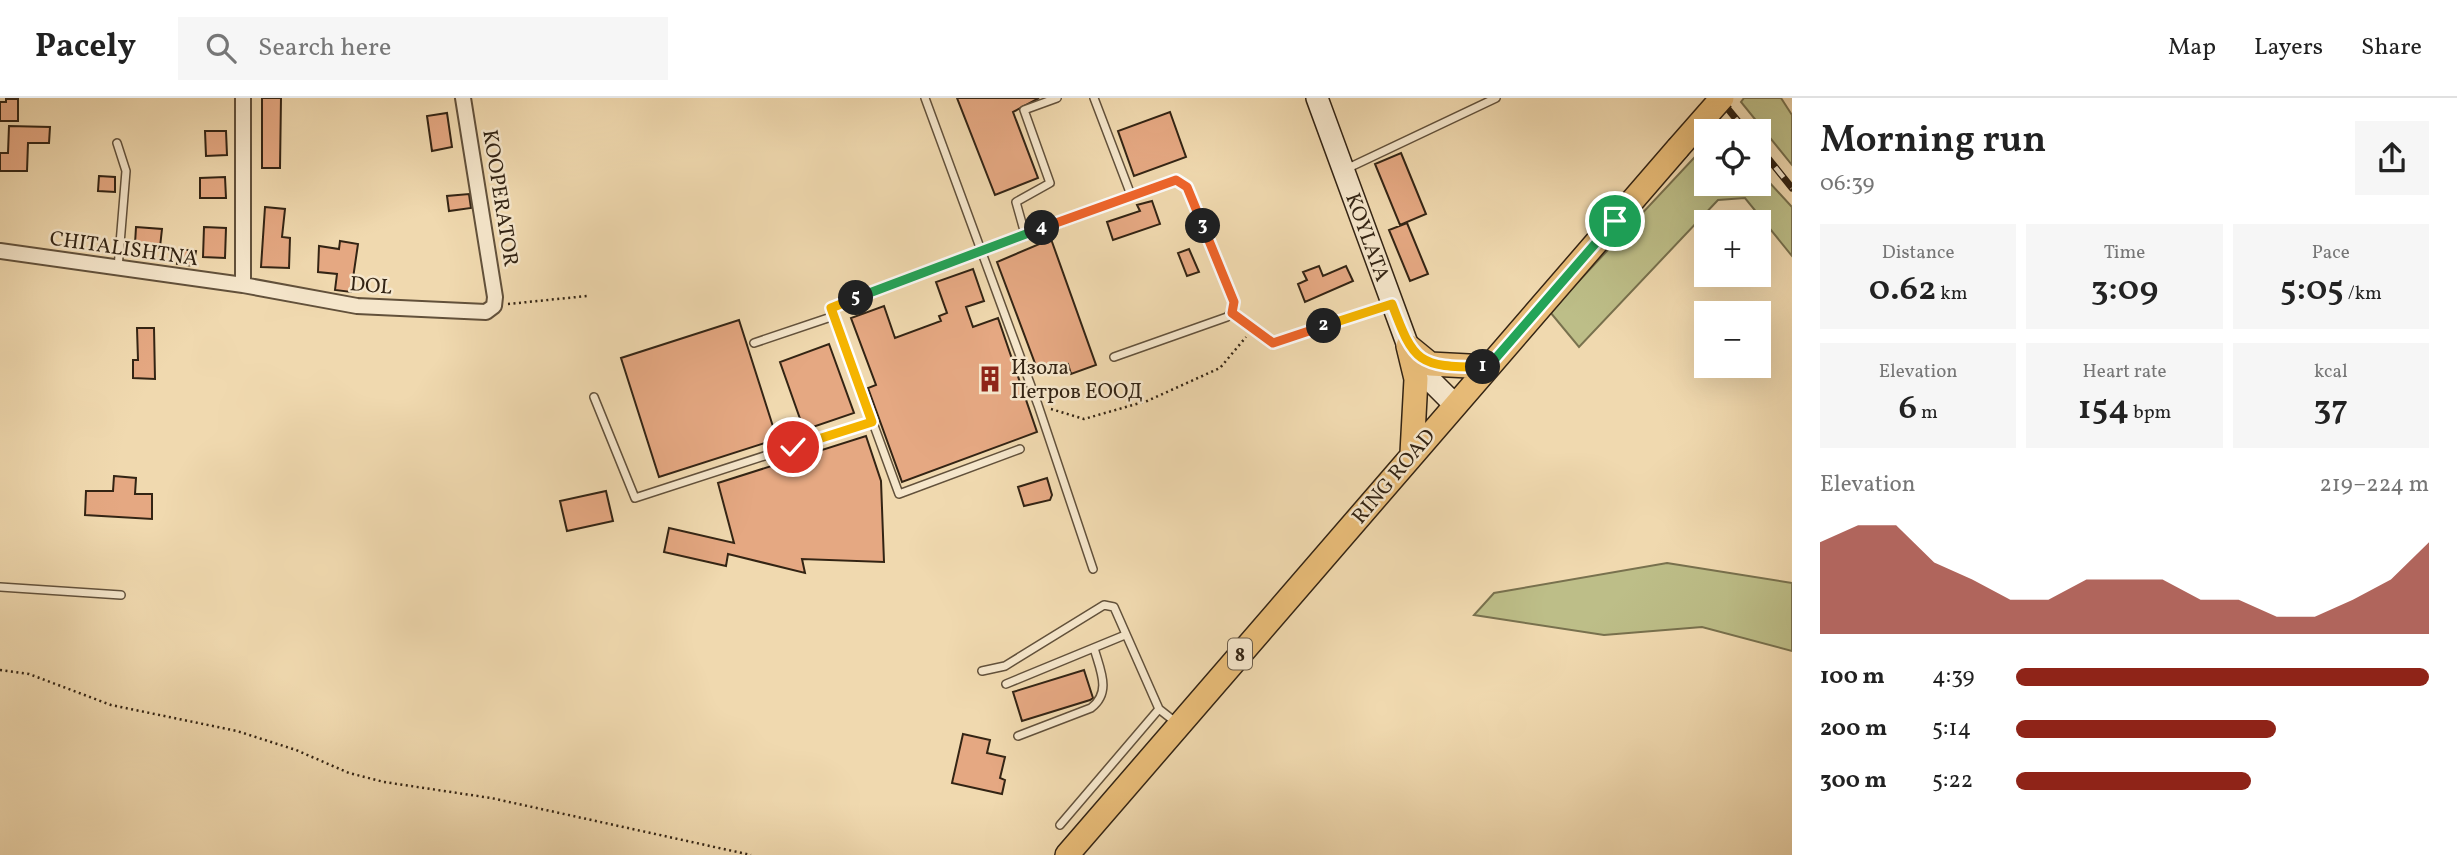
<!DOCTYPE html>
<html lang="en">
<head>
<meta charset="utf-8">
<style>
  :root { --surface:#fff; --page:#f6f6f6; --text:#222; --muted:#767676; --line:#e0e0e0; --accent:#8f2418 }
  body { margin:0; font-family:Vollkorn,serif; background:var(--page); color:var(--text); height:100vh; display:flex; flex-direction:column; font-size:26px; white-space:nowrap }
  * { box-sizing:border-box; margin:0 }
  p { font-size:23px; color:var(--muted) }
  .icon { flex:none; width:38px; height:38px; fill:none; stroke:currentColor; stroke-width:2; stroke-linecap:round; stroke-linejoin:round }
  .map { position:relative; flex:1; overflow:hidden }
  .details { display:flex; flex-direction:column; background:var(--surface); width:665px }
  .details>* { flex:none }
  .buttons { position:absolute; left:1694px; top:21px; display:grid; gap:14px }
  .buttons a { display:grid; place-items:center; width:77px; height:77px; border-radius:0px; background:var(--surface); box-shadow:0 7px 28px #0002; font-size:35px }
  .pin { position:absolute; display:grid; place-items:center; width:60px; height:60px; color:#fff; margin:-30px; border:4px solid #fff; border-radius:50%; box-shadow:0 2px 7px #0007 }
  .km { position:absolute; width:35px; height:35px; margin:-18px; border-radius:50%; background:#222; color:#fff; font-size:19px; line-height:35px; text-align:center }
  .round { display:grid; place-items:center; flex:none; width:74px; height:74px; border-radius:0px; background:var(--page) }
  .head { display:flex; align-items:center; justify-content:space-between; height:119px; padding:0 28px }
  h1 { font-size:38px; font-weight:600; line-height:52px }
  .metrics { display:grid; grid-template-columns:repeat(3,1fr); gap:10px; height:119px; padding:7px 28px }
  .metrics div { display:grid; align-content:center; border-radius:0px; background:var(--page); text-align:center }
  .metrics b { font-size:35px; font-weight:600 }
  .metrics small { font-size:19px; font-weight:400 }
  .metrics p { font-size:19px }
  .chart { height:196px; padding:14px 28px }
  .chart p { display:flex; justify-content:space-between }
  .chart svg { width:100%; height:126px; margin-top:7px; fill:var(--accent); opacity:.7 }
  ul { padding:0 28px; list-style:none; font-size:23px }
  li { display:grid; grid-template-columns:112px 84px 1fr; align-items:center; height:52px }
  li i { height:18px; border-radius:9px; background:var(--accent) }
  header { display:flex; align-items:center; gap:42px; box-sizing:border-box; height:98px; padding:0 35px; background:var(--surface); border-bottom:2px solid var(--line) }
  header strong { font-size:33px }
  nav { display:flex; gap:38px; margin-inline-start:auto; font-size:24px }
  .search { width:490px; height:63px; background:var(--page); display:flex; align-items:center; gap:18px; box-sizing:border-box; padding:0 24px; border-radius:0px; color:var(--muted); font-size:26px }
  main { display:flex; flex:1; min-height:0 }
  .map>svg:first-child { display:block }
  .green { fill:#bdbe88; stroke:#78714e; stroke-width:2 }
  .building { fill:#e5a882; stroke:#332414; stroke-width:2 }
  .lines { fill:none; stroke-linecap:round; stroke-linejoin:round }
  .lane-casing { stroke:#62513b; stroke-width:10 }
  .street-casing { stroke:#62513b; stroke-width:18 }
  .secondary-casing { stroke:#332414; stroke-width:24 }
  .primary-casing { stroke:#332414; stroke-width:26 }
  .path { stroke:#332414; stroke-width:2.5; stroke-dasharray:2 3.5; stroke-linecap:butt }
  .lane { stroke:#f5e6cb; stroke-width:7 }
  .street { stroke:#f5e6cb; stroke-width:14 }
  .secondary { stroke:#f5e6cb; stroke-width:21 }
  .primary { stroke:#e8bc78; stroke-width:23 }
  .rail-casing { stroke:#332414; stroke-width:7 }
  .rail { stroke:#f5e6cb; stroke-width:4.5; stroke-dasharray:13; stroke-linecap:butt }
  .primary-bridge-casing { stroke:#332414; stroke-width:26; stroke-linecap:butt }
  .primary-bridge { stroke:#e8bc78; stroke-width:23 }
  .split-1-casing { stroke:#fff; stroke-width:14 }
  .split-2-casing { stroke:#fff; stroke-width:14 }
  .split-3-casing { stroke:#fff; stroke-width:14 }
  .split-4-casing { stroke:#fff; stroke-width:14 }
  .split-5-casing { stroke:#fff; stroke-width:14 }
  .split-6-casing { stroke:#fff; stroke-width:14 }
  .split-1 { stroke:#22a559; stroke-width:9 }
  .split-2 { stroke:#f5b400; stroke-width:9 }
  .split-3 { stroke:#f0652b; stroke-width:9 }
  .split-4 { stroke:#f0652b; stroke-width:9 }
  .split-5 { stroke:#22a559; stroke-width:9 }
  .split-6 { stroke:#f5b400; stroke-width:9 }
  .labels { text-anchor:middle; stroke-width:5; stroke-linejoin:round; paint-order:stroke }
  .shield { fill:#f5e6cb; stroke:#6d5e4b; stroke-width:2 }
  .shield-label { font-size:19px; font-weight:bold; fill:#332414 }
  .street-label { font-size:21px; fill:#332414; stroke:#f5e6cb }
  .poi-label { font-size:21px; fill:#332414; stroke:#f5e6cb; text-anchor:start }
</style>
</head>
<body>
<header>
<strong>Pacely</strong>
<div class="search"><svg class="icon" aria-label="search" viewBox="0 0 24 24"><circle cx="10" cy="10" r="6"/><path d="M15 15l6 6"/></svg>Search here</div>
<nav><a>Map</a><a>Layers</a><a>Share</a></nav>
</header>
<main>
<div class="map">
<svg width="1792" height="757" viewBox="0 0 1792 757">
  <rect width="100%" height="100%" fill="#f0d9af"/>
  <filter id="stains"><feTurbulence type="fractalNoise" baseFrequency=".00286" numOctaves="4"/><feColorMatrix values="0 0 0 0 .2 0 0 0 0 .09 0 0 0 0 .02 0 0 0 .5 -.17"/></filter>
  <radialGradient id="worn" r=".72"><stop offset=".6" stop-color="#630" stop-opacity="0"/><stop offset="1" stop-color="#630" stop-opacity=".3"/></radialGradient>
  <path class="green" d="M1744,0H1781L1792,17V67L1741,4Z
    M1706,47V86H1759V73L1792,109V158L1745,100L1718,102L1579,249L1550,214Z
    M1667,465L1792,485V553L1702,529L1604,537L1474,517L1494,495Z"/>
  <path class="building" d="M262,0H281L280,70H262Z
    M957,0H1039L1013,14L1038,80L995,97Z
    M6,1H18V23H0V4H6Z
    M1170,14L1186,59L1134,78L1118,33Z
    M447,15L452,49L432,53L427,18Z
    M9,28L50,29L49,45H28L27,73H0V55H8Z
    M205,33H226L227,57L206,58Z
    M1401,55L1426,116L1400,127L1375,66Z
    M99,78L115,79V94L98,93Z
    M225,79L226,100H200V80Z
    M469,96L471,110L449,113L447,98Z
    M1152,103L1160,126L1113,142L1107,124L1140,113L1137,107Z
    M265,109L285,111L282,139L290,140L289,170L261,169Z
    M1407,125L1428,176L1410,183L1389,132Z
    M136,129L162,131L160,149L135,146Z
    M204,129L226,130L225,160L203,159Z
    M1051,141L1096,267L1071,276L1068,266L1039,276L997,164Z
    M340,143L358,146L351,194L335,192L337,176L318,174L319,148L339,151Z
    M179,151L196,153L193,168L177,166Z
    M1189,151L1199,174L1187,178L1178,155Z
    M1319,168L1323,178L1346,168L1353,183L1305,204L1298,186L1307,182L1303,174Z
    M973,171L984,203L966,209L973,229L998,220L1037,334L902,384L868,290L876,287L851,220L884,208L895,240L941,223L939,218L947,215L936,184Z
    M739,222L777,341L659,379L621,260Z
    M137,230H154L155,281L133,280V262H138Z
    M829,246L854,315L804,332L780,264Z
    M866,338L881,383L884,464L802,461L805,475L728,456L726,468L664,454L669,430L734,445L718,385Z
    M114,378L136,380L135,396H152V421L85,417L86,393H113Z
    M1047,380L1052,397L1050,402L1024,408L1018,389Z
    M606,393L613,423L567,433L560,403Z
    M1084,572L1093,600L1090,602L1022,623L1013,594Z
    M963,636L990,642L987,655L1005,659L1000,680L1005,682L1002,696L952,685Z"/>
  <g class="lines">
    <g class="lane-casing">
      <path id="lane" d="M925,0L1038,307L1093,471
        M1094,0L1131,97
        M117,45L126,73L118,170
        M1344,72L1496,0
        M1025,136L1016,104L1050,85L1024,12L1057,0
        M1232,215L1273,245L1392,206
        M754,245L834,218
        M594,299L635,400L872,323
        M1020,351L899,396L831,210L1176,82L1187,89L1235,209L1227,219L1114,259
        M0,489L121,497
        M982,573L1005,568L1104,507L1114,509L1159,611L1178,626
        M1006,586L1125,537
        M1018,638L1091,610C1112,594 1100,572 1094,550
        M1060,727L1159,611"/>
    </g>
    <g class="street-casing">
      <path id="street" d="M0,153L243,187L357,208L486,214L494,208L495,199L463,0
        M243,187V0"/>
    </g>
    <g class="secondary-casing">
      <path id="secondary" d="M1317,0L1408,248L1425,277L1454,306"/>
    </g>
    <g class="primary-casing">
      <path id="primary" d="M1408,248L1416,281L1412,355
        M1408,248L1430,266L1488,269
        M1067,757L1678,50"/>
    </g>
    <path class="path" d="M508,206L587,198
      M1051,311L1084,321L1147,303L1220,270L1246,239
      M0,572L29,576L111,607L237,633L296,652L349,675L384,684L491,700L751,757"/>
    <use href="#lane" class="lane"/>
    <use href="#street" class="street"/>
    <use href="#secondary" class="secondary"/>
    <use href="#primary" class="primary"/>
    <g class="rail-casing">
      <path id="rail" d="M1719,0L1746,33
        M1759,49L1792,90"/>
    </g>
    <use href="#rail" class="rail"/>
    <g class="primary-bridge-casing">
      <path id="primary-bridge" d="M1678,50L1722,0"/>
    </g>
    <use href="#primary-bridge" class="primary-bridge"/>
  </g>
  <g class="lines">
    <g class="split-1-casing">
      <path id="split-1" d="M1483,269H1488L1615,123"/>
    </g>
    <g class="split-2-casing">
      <path id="split-2" d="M1324,228L1392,206C1414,265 1418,269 1483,269"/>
    </g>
    <g class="split-3-casing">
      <path id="split-3" d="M1203,128L1234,204L1232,215L1273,245L1324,228"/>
    </g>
    <g class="split-4-casing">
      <path id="split-4" d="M1042,130L1176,82L1187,89L1203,128"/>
    </g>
    <g class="split-5-casing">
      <path id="split-5" d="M856,200L1042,130"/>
    </g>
    <g class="split-6-casing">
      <path id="split-6" d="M793,349L872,324L831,210L856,200"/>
    </g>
    <use href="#split-1" class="split-1"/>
    <use href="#split-2" class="split-2"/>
    <use href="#split-3" class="split-3"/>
    <use href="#split-4" class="split-4"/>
    <use href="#split-5" class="split-5"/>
    <use href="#split-6" class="split-6"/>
  </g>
  <defs>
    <g id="building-bare" transform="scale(2.1)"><path d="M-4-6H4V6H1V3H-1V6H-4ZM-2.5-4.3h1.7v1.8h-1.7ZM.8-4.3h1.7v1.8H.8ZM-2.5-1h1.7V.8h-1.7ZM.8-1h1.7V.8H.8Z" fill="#8f2418" stroke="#f5e6cb" stroke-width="2.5" paint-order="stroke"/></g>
  </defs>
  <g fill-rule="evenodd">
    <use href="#building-bare" x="990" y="281"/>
  </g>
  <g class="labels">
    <rect class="shield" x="1228" y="540.5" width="24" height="31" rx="5"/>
    <g class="shield-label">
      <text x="1240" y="563">8</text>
    </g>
    <g class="street-label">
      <text transform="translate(501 100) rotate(81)" y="7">KOOPERATOR</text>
      <text transform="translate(1368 139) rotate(70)" y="7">KOYLATA</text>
      <text transform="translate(124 150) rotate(8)" y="7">CHITALISHTNA</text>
      <text transform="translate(371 187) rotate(5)" y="7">DOL</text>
      <text transform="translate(1393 378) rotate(-50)" y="7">RING ROAD</text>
    </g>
    <g class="poi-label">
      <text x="1011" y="276">Изола<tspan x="1011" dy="24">Петров ЕООД</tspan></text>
    </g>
  </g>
  <rect width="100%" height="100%" filter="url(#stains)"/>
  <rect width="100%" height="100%" fill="url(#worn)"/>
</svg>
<div class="buttons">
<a><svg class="icon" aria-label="locate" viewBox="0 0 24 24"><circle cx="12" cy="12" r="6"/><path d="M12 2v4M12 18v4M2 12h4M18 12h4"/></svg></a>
<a>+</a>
<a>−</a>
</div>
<div class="pin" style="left:1615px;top:123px;background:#1e9e55"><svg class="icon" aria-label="arrive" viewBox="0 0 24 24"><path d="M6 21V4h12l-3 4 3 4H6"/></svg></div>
<div class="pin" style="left:793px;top:349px;background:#d93025"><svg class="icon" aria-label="check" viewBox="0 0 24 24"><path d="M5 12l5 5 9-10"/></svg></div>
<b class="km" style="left:1483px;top:269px">1</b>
<b class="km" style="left:1324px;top:228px">2</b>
<b class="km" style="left:1203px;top:128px">3</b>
<b class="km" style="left:1042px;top:130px">4</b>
<b class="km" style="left:856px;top:200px">5</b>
</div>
<section class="details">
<div class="head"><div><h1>Morning run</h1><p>06:39</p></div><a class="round"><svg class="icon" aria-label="share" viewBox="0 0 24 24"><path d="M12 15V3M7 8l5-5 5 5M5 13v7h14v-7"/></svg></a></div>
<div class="metrics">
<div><p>Distance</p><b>0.62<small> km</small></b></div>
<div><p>Time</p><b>3:09</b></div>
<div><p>Pace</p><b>5:05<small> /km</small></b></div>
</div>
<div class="metrics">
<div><p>Elevation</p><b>6<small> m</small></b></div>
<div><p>Heart rate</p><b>154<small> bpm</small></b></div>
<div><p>kcal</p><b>37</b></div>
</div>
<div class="chart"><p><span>Elevation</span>219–224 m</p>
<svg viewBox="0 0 160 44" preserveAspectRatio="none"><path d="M0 44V12L10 6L20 6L30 19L40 25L50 32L60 32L70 25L80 25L90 25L100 32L110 32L120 38L130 38L140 32L150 25L160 12V44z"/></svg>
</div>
<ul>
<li><b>100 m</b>4:39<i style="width:100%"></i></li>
<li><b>200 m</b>5:14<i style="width:63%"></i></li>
<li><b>300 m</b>5:22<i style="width:57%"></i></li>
</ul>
</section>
</main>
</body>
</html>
